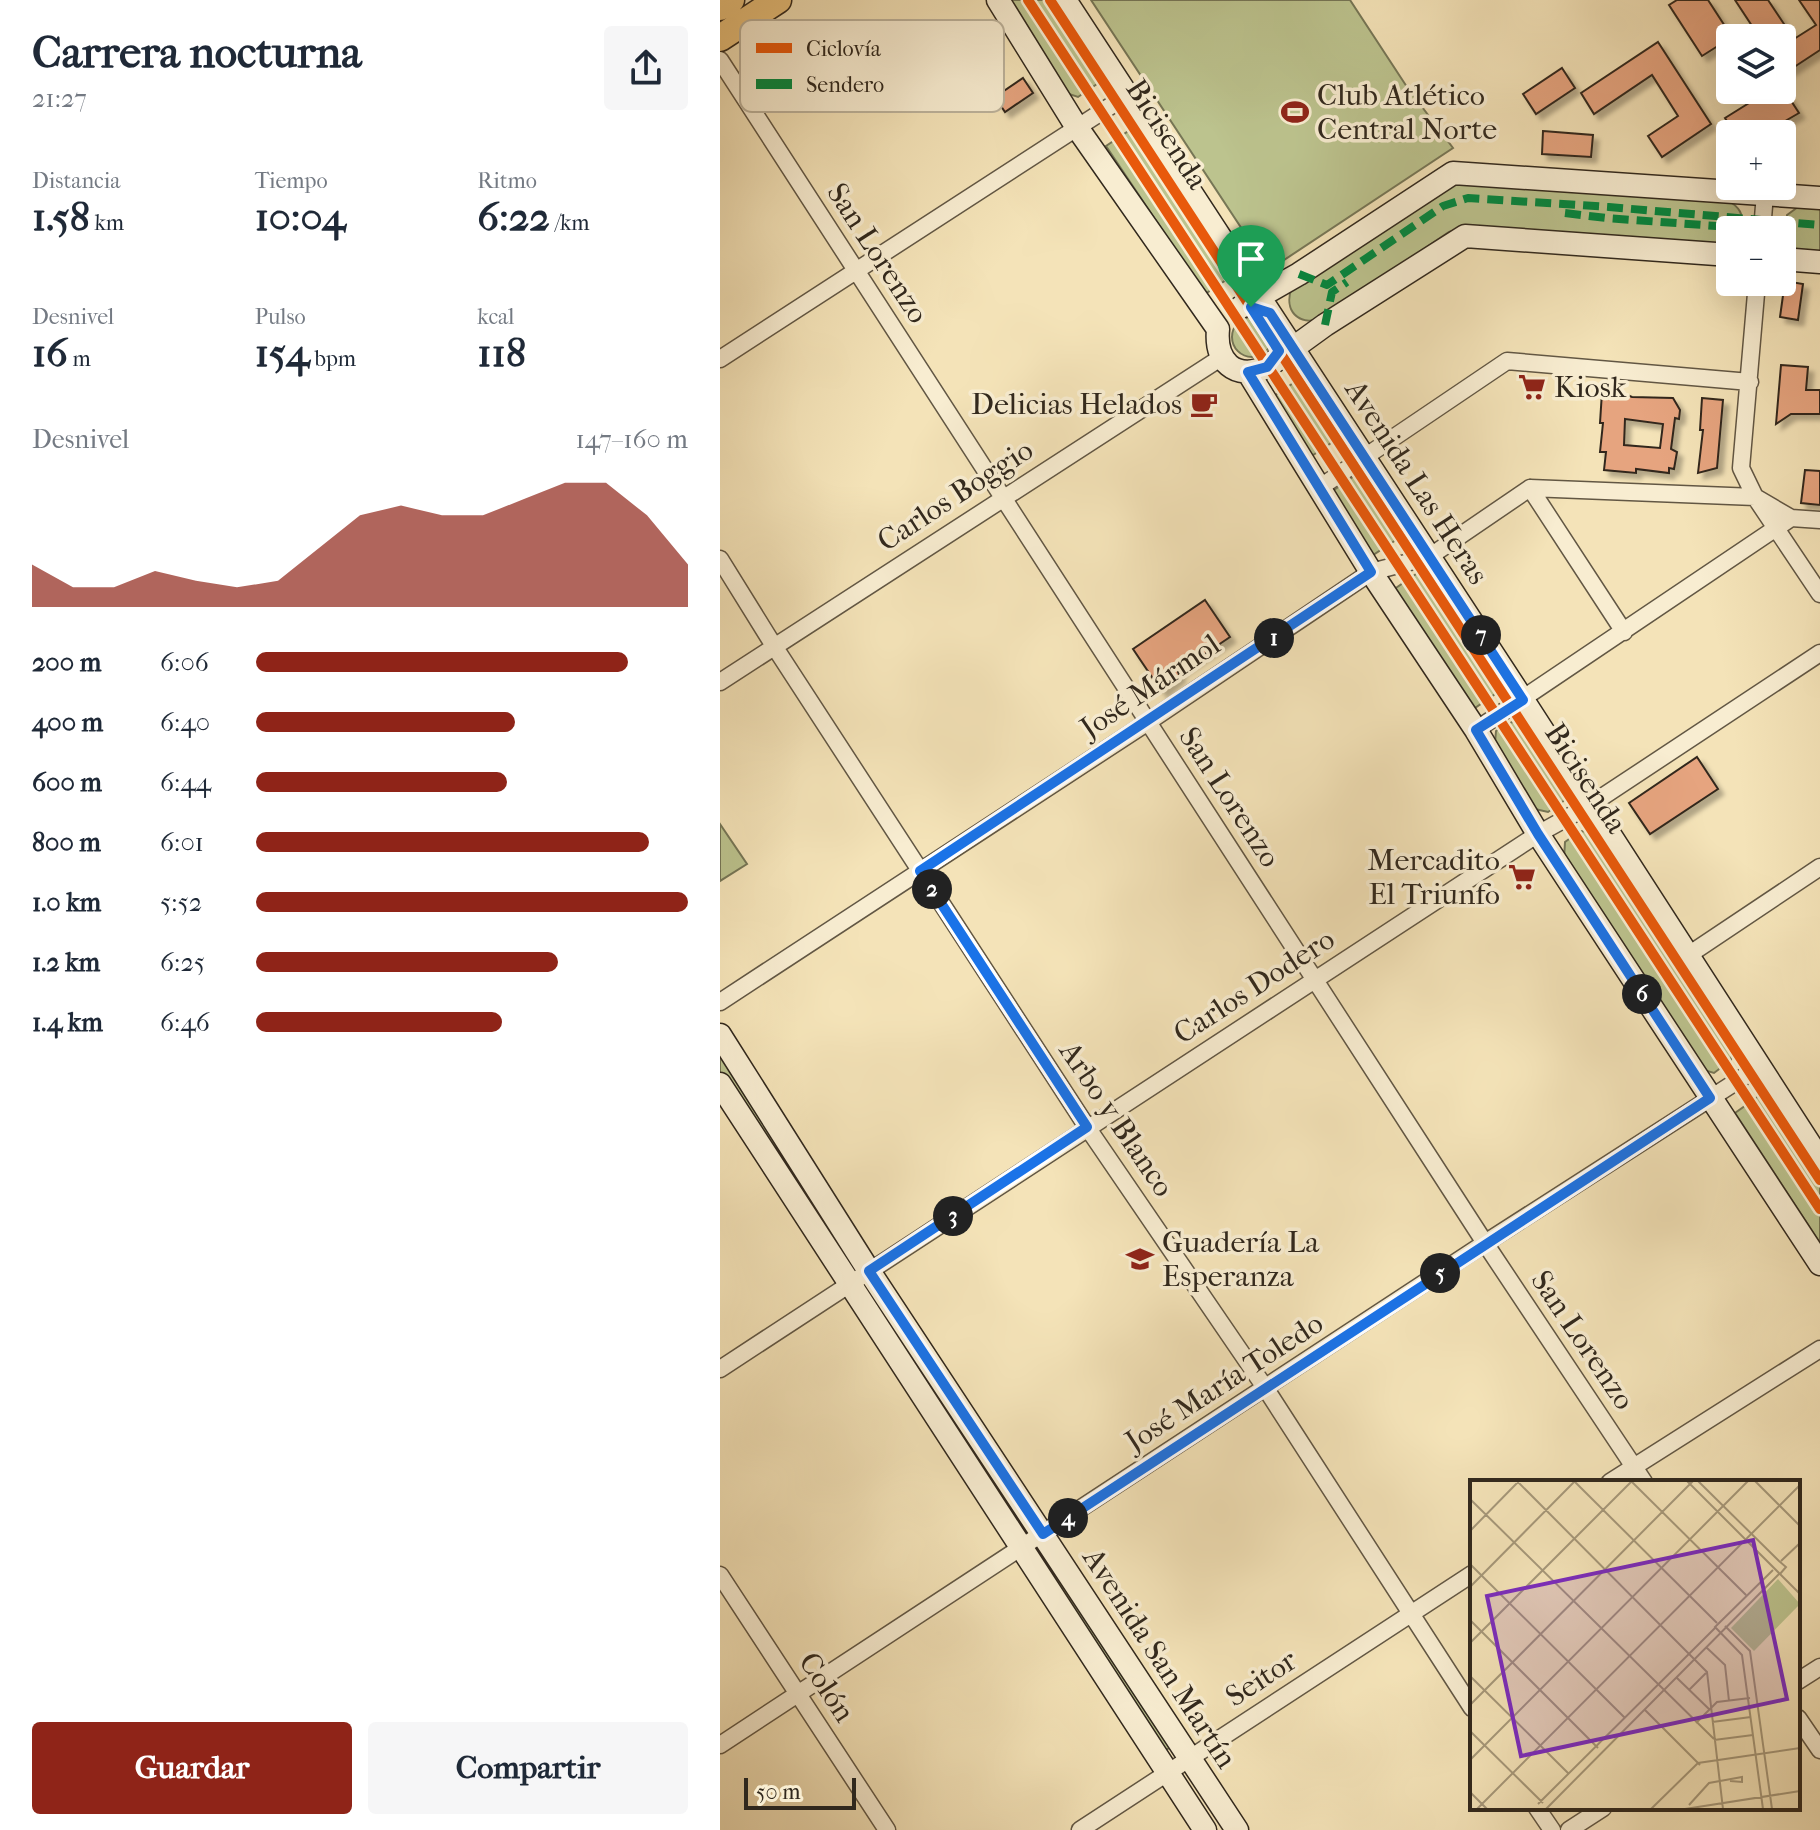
<!DOCTYPE html>
<html lang="es">
<head>
<meta charset="utf-8">
<style>
  :root { --surface:#fff; --page:#f6f6f7; --text:#1f2937; --muted:#747a83; --accent:#8f2418 }
  body { margin:0; font-family:"IM FELL French Canon",serif; background:var(--page); color:var(--text); height:100vh; display:flex; flex-direction:column; font-size:30px; white-space:nowrap }
  * { box-sizing:border-box; margin:0 }
  p { font-size:26px; color:var(--muted) }
  .icon { flex:none; width:44px; height:44px; fill:none; stroke:currentColor; stroke-width:2; stroke-linecap:round; stroke-linejoin:round }
  .map { position:relative; flex:1; overflow:hidden }
  .sheet { display:flex; flex-direction:column; background:var(--surface); width:720px }
  .sheet>* { flex:none }
  .tools { position:absolute; left:996px; top:24px; display:grid; gap:16px }
  .tools a { display:grid; place-items:center; width:80px; height:80px; border-radius:8px; background:var(--surface); box-shadow:0 8px 32px #0002; font-size:40px }
  .scale { position:absolute; left:24px; bottom:20px; width:112px; box-sizing:border-box; padding-left:8px; border:4px solid #31281d; border-top:0; font-size:22px; line-height:28px; white-space:nowrap; color:#31281d; -webkit-text-stroke:6px #f8edd1; paint-order:stroke }
  .pin { position:absolute; display:grid; place-items:center; width:68px; height:68px; color:#fff; margin:-82px -34px; border-radius:50% 50% 50% 0; rotate:-45deg; box-shadow:0 0 8px #0007 }
  .pin .icon { rotate:45deg }
  .km { position:absolute; width:40px; height:40px; margin:-20px; border-radius:50%; background:#222; color:#fff; font-size:22px; line-height:40px; text-align:center }
  .round { display:grid; place-items:center; flex:none; width:84px; height:84px; border-radius:8px; background:var(--page) }
  .summary { display:flex; align-items:center; justify-content:space-between; height:136px; padding:0 32px }
  h1 { font-size:44px; font-weight:800; line-height:60px }
  .figures { display:grid; grid-template-columns:repeat(3,1fr); gap:12px; height:136px; padding:8px 32px }
  .figures div { display:grid; align-content:center }
  .figures b { font-size:40px; font-weight:800 }
  .figures small { font-size:22px; font-weight:400 }
  .figures p { font-size:22px }
  .chart { height:224px; padding:16px 32px }
  .chart p { display:flex; justify-content:space-between }
  .chart svg { width:100%; height:144px; margin-top:8px; fill:var(--accent); opacity:.7 }
  .action { display:flex; gap:16px; margin-top:auto; padding:16px 32px }
  .action a { flex:1; height:92px; border-radius:8px; background:var(--accent); color:#fff; font-size:32px; font-weight:800; line-height:92px; text-align:center }
  .action a+a { background:var(--page); color:var(--text) }
  ul { padding:0 32px; list-style:none; font-size:26px }
  li { display:grid; grid-template-columns:128px 96px 1fr; align-items:center; height:60px }
  li i { height:20px; border-radius:10px; background:var(--accent) }
  main { display:flex; flex:1; min-height:0 }
  .map>svg:first-child { display:block }
  .green { fill:#bcc38e; stroke:#767656; stroke-width:2 }
  .building { fill:#e6a47f; stroke:#31281d; stroke-width:2; fill-rule:evenodd; filter:url(#shadow) }
  .lines { fill:none; stroke-linecap:round; stroke-linejoin:round }
  .minor-casing { stroke:#625744; stroke-width:19 }
  .secondary-casing { stroke:#31281d; stroke-width:25 }
  .primary-casing { stroke:#31281d; stroke-width:29 }
  .minor { stroke:#f8edd1; stroke-width:16 }
  .secondary { stroke:#f8edd1; stroke-width:22 }
  .primary { stroke:#eac27c; stroke-width:26 }
  .quiet { stroke:#00873e; stroke-width:8; stroke-dasharray:16 8; stroke-linecap:butt }
  .cycleway-casing { stroke:#f8edd1; stroke-width:15 }
  .cycleway { stroke:#e8590c; stroke-width:10 }
  .route-casing { stroke:#fff; stroke-width:16 }
  .route { stroke:#1a73e8; stroke-width:10 }
  .labels { text-anchor:middle; stroke-width:7; stroke-linejoin:round; paint-order:stroke }
  .poi-label { font-size:30px; fill:#31281d; stroke:#f8edd1; text-anchor:start }
  .street-label { font-size:30px; fill:#31281d; stroke:#f8edd1 }
  .inset-road { fill:none; stroke:#a6987a; stroke-width:2 }
  .view { fill:#7b2cbf; fill-opacity:0.15; stroke:#7b2cbf; stroke-width:4 }
  .inset-edge { fill:none; stroke:#31281d; stroke-width:4 }
  .key { fill:#f8edd1; stroke:#bcb29b; stroke-width:2 }
  .key-label { font-size:22px; fill:#31281d }
</style>
</head>
<body>
<main>
<section class="sheet">
<div class="summary"><div><h1>Carrera nocturna</h1><p>21:27</p></div><a class="round"><svg class="icon" aria-label="share" viewBox="0 0 24 24"><path d="M12 15V3M7 8l5-5 5 5M5 13v7h14v-7"/></svg></a></div>
<div class="figures">
<div><p>Distancia</p><b>1.58<small> km</small></b></div>
<div><p>Tiempo</p><b>10:04</b></div>
<div><p>Ritmo</p><b>6:22<small> /km</small></b></div>
</div>
<div class="figures">
<div><p>Desnivel</p><b>16<small> m</small></b></div>
<div><p>Pulso</p><b>154<small> bpm</small></b></div>
<div><p>kcal</p><b>118</b></div>
</div>
<div class="chart"><p><span>Desnivel</span>147–160 m</p>
<svg viewBox="0 0 160 44" preserveAspectRatio="none"><path d="M0 44V31L10 38L20 38L30 33L40 36L50 38L60 36L70 26L80 16L90 13L100 16L110 16L120 11L130 6L140 6L150 16L160 31V44z"/></svg>
</div>
<ul>
<li><b>200 m</b>6:06<i style="width:86%"></i></li>
<li><b>400 m</b>6:40<i style="width:60%"></i></li>
<li><b>600 m</b>6:44<i style="width:58%"></i></li>
<li><b>800 m</b>6:01<i style="width:91%"></i></li>
<li><b>1.0 km</b>5:52<i style="width:100%"></i></li>
<li><b>1.2 km</b>6:25<i style="width:70%"></i></li>
<li><b>1.4 km</b>6:46<i style="width:57%"></i></li>
</ul>
<div class="action"><a>Guardar</a><a>Compartir</a></div>
</section>
<div class="map">
<svg width="1100" height="1830" viewBox="0 0 1100 1830">
  <defs>
    <filter id="shadow"><feDropShadow dx="5.5" dy="5.5" stdDeviation="2" flood-color="#0004"/></filter>
  </defs>
  <rect width="100%" height="100%" fill="#f4e3b8"/>
  <filter id="stains"><feTurbulence type="fractalNoise" baseFrequency=".0025" numOctaves="4"/><feColorMatrix values="0 0 0 0 .2 0 0 0 0 .09 0 0 0 0 .02 0 0 0 .5 -.17"/></filter>
  <radialGradient id="worn" r=".72"><stop offset=".6" stop-color="#630" stop-opacity="0"/><stop offset="1" stop-color="#630" stop-opacity=".3"/></radialGradient>
  <path class="green" d="M287,0H336L380,67L377,84L358,97L346,93Z
    M371,0H630L687,87L733,148L549,270Z
    M413,128L512,276L485,294L386,146Z
    M745,181L1006,199C1021,208 1023,213 1022,230H1010L1008,245L745,227L729,232L602,318C578,327 563,310 572,287L732,186Z
    M1078,207L1100,208V252L1077,250L1065,238L1067,215Z
    M512 337a20 20 0 1 1 40 0a20 20 0 1 1-40 0Z
    M581,378L620,437L590,457L551,398Z
    M640,472L682,536L653,555L611,492Z
    M702,570L781,690L752,710L673,590Z
    M792,722L805,724L847,788L845,800L828,812L815,809L775,743L776,731Z
    M0,824L27,864L0,881Z
    M860,831L877,833L1013,1043L1011,1060L994,1073L977,1068L844,859L845,842Z
    M0,1052L130,1252L120,1258L0,1073Z
    M1046,1091L1100,1172V1243L1015,1113Z
    M163,1303L304,1513L296,1519L155,1309Z
    M332,1564L452,1746L443,1752L324,1569Z"/>
  <path class="building" d="M957,0H988L1012,37L982,56L949,5Z
    M1015,0H1048L1074,39L1096,25L1079,0H1100V50L1062,75V38H1040Z
    M938,42L991,124L942,157L928,136L958,116L932,75L874,114L861,93Z
    M842,68L855,88L816,114L803,94Z
    M303,78L313,93L285,112L275,97Z
    M1050,90H1064L1079,113L1060,124L1066,134H1015L1005,118Z
    M823,131L873,135L871,157L822,154Z
    M1065,281L1083,284L1078,320L1060,317Z
    M1061,365L1088,367L1086,390H1100V414H1071L1056,424Z
    M882,392H900L912,397L953,398L960,410L959,419L955,418L951,449L957,452L954,469L949,468V473L916,469V473L884,470L886,452H880L883,423H880ZM905,419L943,424L940,448L904,445Z
    M982,398L1003,400L997,468L978,473L983,430H980Z
    M1085,470L1100,471V505L1081,503Z
    M485,600L510,637L458,672L460,676L442,692L413,649Z
    M977,757L998,789L930,834L909,803Z"/>
  <g class="lines">
    <g class="minor-casing">
      <path id="minor" d="M0,60L765,1243L924,1482
        M1042,230L1045,194
        M1037,282L1021,468L1035,497L1100,594
        M0,359L406,96
        M599,488L787,361L1030,382
        M810,488L904,632
        M0,559L54,646L367,1127L546,1389L752,1708
        M0,682L502,357
        M756,730L1071,518
        M967,956L1100,867
        M0,1002L428,722L651,572L709,557L810,488L1035,497L1071,518L1100,520
        M0,1369L818,834L870,805L1100,653
        M890,1482L1100,1349
        M0,1575L167,1830
        M1078,1681L1100,1667
        M1078,1718L1100,1750
        M0,1745L765,1243L1039,1067
        M817,1808L832,1830
        M360,1830L752,1574
        M849,1830L883,1808"/>
    </g>
    <g class="secondary-casing">
      <path id="secondary" d="M278,0L356,126L498,329C495,361 514,381 547,367L605,325L745,236L1010,255
        M345,0L803,700L1100,1160
        M1062,259L1100,262
        M521,307L579,274L733,173L1100,198
        M528,372L651,572L756,730L818,834L1100,1264
        M0,1035L149,1271L517,1830
        M0,1084L485,1830"/>
    </g>
    <g class="primary-casing">
      <path id="primary" d="M0,7L11,0
        M0,38L58,0"/>
    </g>
    <use href="#minor" class="minor"/>
    <use href="#secondary" class="secondary"/>
    <use href="#primary" class="primary"/>
    <path class="quiet" d="M845,213L886,218L1052,230
      M579,274L607,285L723,206L748,198L889,207L1100,225
      M605,325L612,292L627,282"/>
    <g class="cycleway-casing">
      <path id="cycleway" d="M308,0L1100,1209
        M330,0L1100,1180"/>
    </g>
    <use href="#cycleway" class="cycleway"/>
  </g>
  <g class="lines">
    <g class="route-casing">
      <path id="route" d="M531,307L550,313L803,700L756,730L818,834L990,1098L323,1534L149,1271L367,1127L200,871L651,572L528,372L547,367L559,351Z"/>
    </g>
    <use href="#route" class="route"/>
  </g>
  <defs>
    <g id="stadium-bare" transform="scale(2.16)"><path d="M0-5a6.5 5 0 1 0 0 10a6.5 5 0 1 0 0-10ZM-3.5-1.8h7v3.6h-7Z" fill="#8f2418" stroke="#f8edd1" stroke-width="2.5" paint-order="stroke"/></g>
    <g id="supermarket-bare" transform="scale(2.16)"><path d="M-6-5.5h2.5l.6 2H6L4.5 2H-2.5L-4.4-4H-6ZM-1.5 3.2a1.3 1.3 0 1 0 .1 0ZM3 3.2a1.3 1.3 0 1 0 .1 0Z" fill="#8f2418" stroke="#f8edd1" stroke-width="2.5" paint-order="stroke"/></g>
    <g id="cafe-bare" transform="scale(2.16)"><path d="M-5.5-4.5H6V0H3Q3 3.5 0 3.5H-2.5Q-5.5 3.5-5.5 0ZM3-3.2v2h1.7v-2ZM-6 4.5H4V6H-6Z" fill="#8f2418" stroke="#f8edd1" stroke-width="2.5" paint-order="stroke"/></g>
    <g id="school-bare" transform="scale(2.16)"><path d="M0-5L7-2L0 1L-7-2ZM-4 1L0 2.5L4 1V4Q0 6-4 4Z" fill="#8f2418" stroke="#f8edd1" stroke-width="2.5" paint-order="stroke"/></g>
  </defs>
  <g fill-rule="evenodd">
    <use href="#stadium-bare" x="575" y="112"/>
    <use href="#supermarket-bare" x="812" y="387"/>
    <use href="#cafe-bare" x="484" y="404"/>
    <use href="#supermarket-bare" x="802" y="877"/>
    <use href="#school-bare" x="420" y="1259"/>
  </g>
  <g class="labels">
    <g class="poi-label">
      <text x="597" y="105">Club Atlético<tspan x="597" dy="34">Central Norte</tspan></text>
      <text x="834" y="397">Kiosk</text>
      <text x="462" y="414" text-anchor="end">Delicias Helados</text>
      <text x="780" y="870" text-anchor="end">Mercadito<tspan x="780" dy="34">El Triunfo</tspan></text>
      <text x="442" y="1252">Guadería La<tspan x="442" dy="34">Esperanza</tspan></text>
    </g>
    <g class="street-label">
      <text transform="translate(447 134) rotate(57)" y="10">Bicisenda</text>
      <text transform="translate(158 253) rotate(57)" y="10">San Lorenzo</text>
      <text transform="translate(697 482) rotate(57)" y="10">Avenida Las Heras</text>
      <text transform="translate(235 495) rotate(-33)" y="10">Carlos Boggio</text>
      <text transform="translate(430 686) rotate(-34)" y="10">José Mármol</text>
      <text transform="translate(866 778) rotate(57)" y="10">Bicisenda</text>
      <text transform="translate(510 797) rotate(57)" y="10">San Lorenzo</text>
      <text transform="translate(534 986) rotate(-33)" y="10">Carlos Dodero</text>
      <text transform="translate(397 1119) rotate(56)" y="10">Arbo y Blanco</text>
      <text transform="translate(863 1340) rotate(56)" y="10">San Lorenzo</text>
      <text transform="translate(504 1382) rotate(-33)" y="10">José María Toledo</text>
      <text transform="translate(440 1658) rotate(57)" y="10">Avenida San Martín</text>
      <text transform="translate(541 1678) rotate(-33)" y="10">Seitor</text>
      <text transform="translate(107 1687) rotate(57)" y="10">Colón</text>
    </g>
  </g>
  <g transform="translate(750 1480)">
    <rect width="330" height="330" fill="#f4e3b8"/>
    <path d="M308,99L330,124L284,171L261,148Z" fill="#bcc38e"/>
    <path class="inset-road" d="M47,1L237,192L253,329M104,1L247,143M161,1L276,115M217,1L310,94L316,87L309,81M228,1L309,81M285,1L330,46M0,19L244,259M0,51L49,1M311,81L330,63M0,84L155,238M310,94L330,114M0,107L105,1M0,140L128,268M255,146L280,171L302,329M0,163L162,1M237,168L255,185L259,221M0,196L99,294M207,198L240,230M219,210L236,193M0,225L223,1M175,230L230,285M242,242L281,237M226,243L247,222L280,218M0,251L73,323M244,260L283,255M0,280L278,1M0,312L17,329M68,324L245,148M219,325L239,303L272,297V302L260,301M7,329L330,5M76,329L309,94M181,329L228,283L330,268M215,329L330,311M293,329L272,175L245,147L303,90"/>
    <path class="view" d="M283,60L317,219L51,276L17,116Z"/>
    <rect width="330" height="330" class="inset-edge"/>
  </g>
  <rect x="20" y="20" width="264" height="92" rx="12" class="key"/>
  <rect x="36" y="43" width="36" height="10" fill="#e8590c"/>
  <rect x="36" y="79" width="36" height="10" fill="#00873e"/>
  <g class="key-label">
    <text x="86" y="56">Ciclovía</text>
    <text x="86" y="92">Sendero</text>
  </g>
  <rect width="100%" height="100%" filter="url(#stains)"/>
  <rect width="100%" height="100%" fill="url(#worn)"/>
</svg>
<div class="tools">
<a><svg class="icon" aria-label="layers" viewBox="0 0 24 24"><path d="M12 4l9 5-9 5-9-5zM3 14l9 5 9-5"/></svg></a>
<a>+</a>
<a>−</a>
</div>
<div class="scale">50 m</div>
<div class="pin" style="left:531px;top:307px;background:#1e9e55"><svg class="icon" aria-label="arrive" viewBox="0 0 24 24"><path d="M6 21V4h12l-3 4 3 4H6"/></svg></div>
<b class="km" style="left:554px;top:638px">1</b>
<b class="km" style="left:212px;top:889px">2</b>
<b class="km" style="left:233px;top:1216px">3</b>
<b class="km" style="left:348px;top:1518px">4</b>
<b class="km" style="left:720px;top:1273px">5</b>
<b class="km" style="left:922px;top:994px">6</b>
<b class="km" style="left:761px;top:635px">7</b>
</div>
</main>
</body>
</html>
